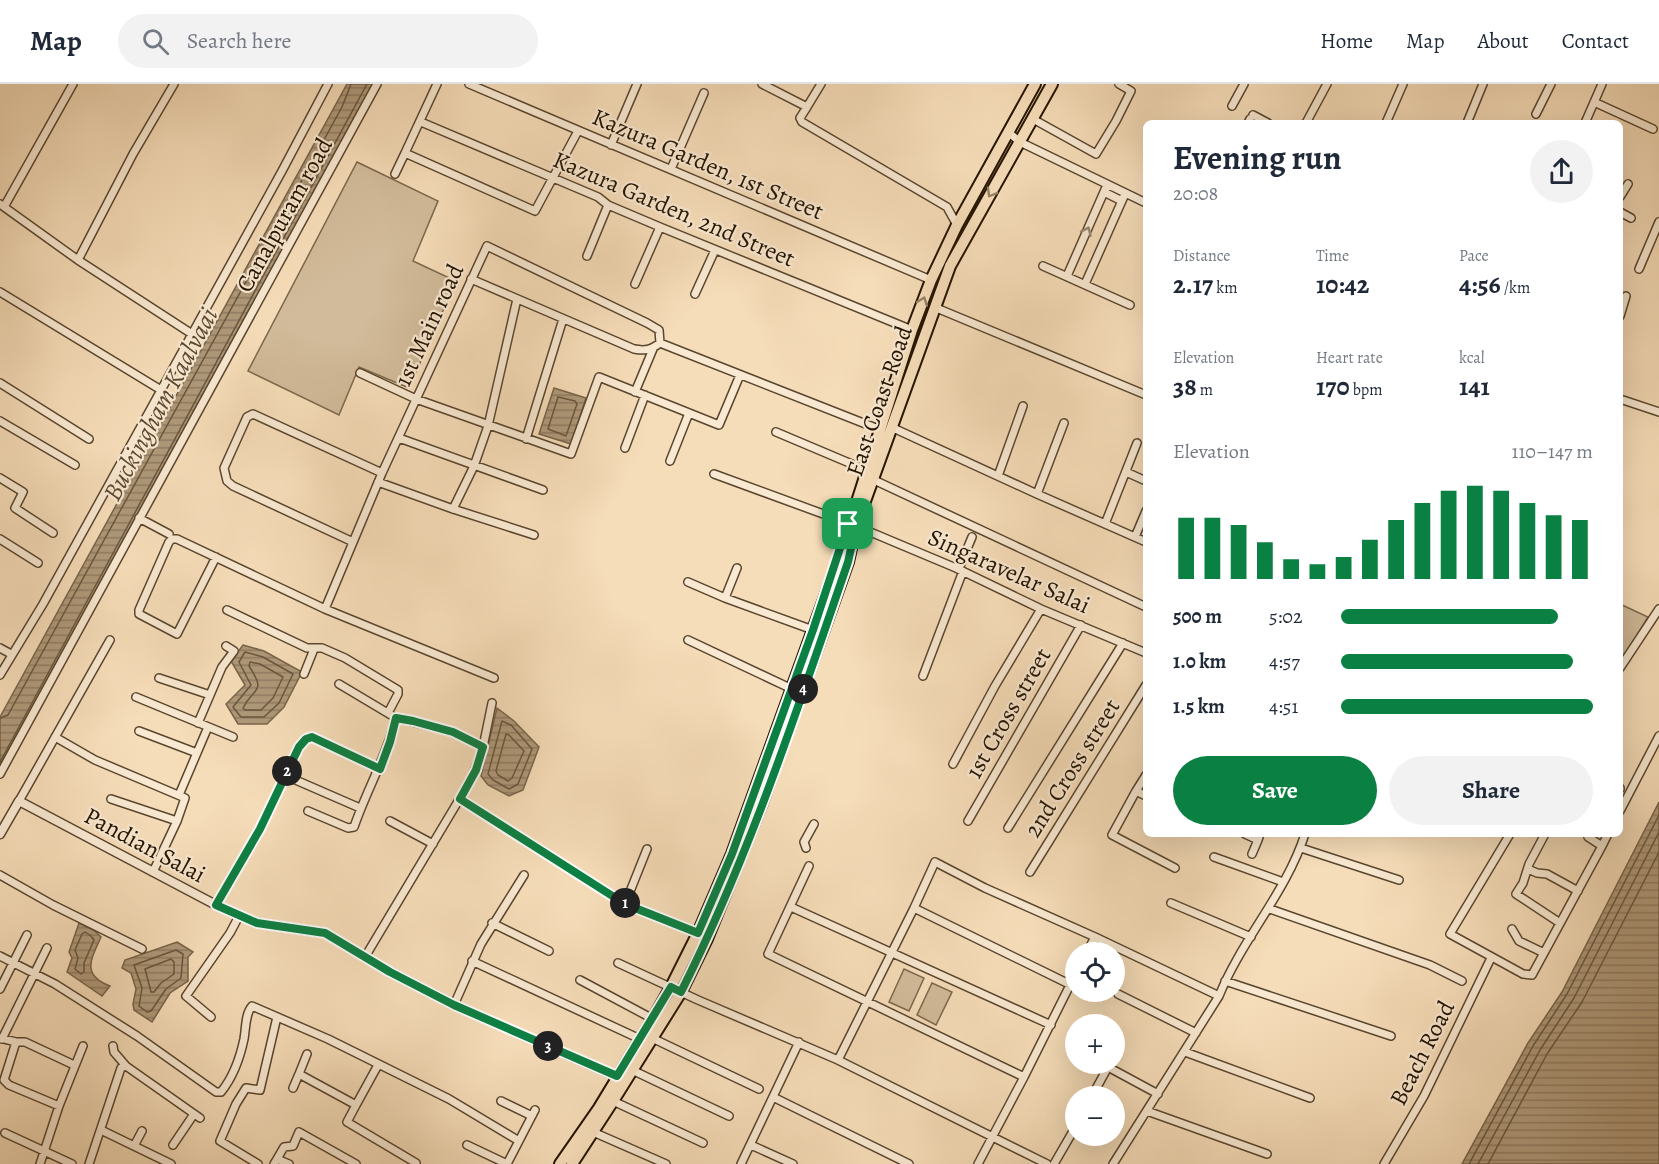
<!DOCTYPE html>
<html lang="en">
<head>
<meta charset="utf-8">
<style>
  :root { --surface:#fff; --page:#f2f2f3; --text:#1f2937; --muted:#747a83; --line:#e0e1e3; --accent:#0b8043 }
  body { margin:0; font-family:Alegreya,serif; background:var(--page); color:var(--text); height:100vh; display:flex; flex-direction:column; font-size:22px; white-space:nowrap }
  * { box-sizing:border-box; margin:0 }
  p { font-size:20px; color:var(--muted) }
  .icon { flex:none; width:33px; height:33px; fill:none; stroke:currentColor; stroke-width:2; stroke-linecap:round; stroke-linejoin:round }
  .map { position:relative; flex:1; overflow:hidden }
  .sheet { position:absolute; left:1143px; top:36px; width:480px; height:717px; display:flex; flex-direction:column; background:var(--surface); border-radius:9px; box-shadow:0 6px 24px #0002 }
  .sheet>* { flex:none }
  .fabs { position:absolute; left:1065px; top:858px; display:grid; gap:12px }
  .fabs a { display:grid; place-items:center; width:60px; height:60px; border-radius:50%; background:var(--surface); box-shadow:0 6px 24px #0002; font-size:30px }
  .pin { position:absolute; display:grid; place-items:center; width:51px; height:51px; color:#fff; margin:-26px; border-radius:12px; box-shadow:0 3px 9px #0006 }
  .km { position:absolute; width:30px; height:30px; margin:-15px; border-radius:50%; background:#222; color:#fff; font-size:16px; line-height:30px; text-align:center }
  .round { display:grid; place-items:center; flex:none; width:63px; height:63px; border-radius:32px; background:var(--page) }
  .head { display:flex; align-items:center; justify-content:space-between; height:102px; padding:0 30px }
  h1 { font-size:33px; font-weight:700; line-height:45px }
  .figures { display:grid; grid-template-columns:repeat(3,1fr); gap:9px; height:102px; padding:6px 30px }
  .figures div { display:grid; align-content:center }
  .figures b { font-size:26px; font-weight:700 }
  .figures small { font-size:16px; font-weight:400 }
  .figures p { font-size:16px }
  .chart { height:168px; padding:12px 30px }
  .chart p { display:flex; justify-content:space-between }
  .chart svg { width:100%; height:108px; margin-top:6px; stroke:var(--accent); stroke-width:6 }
  .action { display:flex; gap:12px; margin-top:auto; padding:12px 30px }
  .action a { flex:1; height:69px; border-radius:36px; background:var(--accent); color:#fff; font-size:24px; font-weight:700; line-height:69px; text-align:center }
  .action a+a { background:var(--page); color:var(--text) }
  ul { padding:0 30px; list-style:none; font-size:20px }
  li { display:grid; grid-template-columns:96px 72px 1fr; align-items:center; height:45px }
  li i { height:15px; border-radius:8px; background:var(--accent) }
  header { display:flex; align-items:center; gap:36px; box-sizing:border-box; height:84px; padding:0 30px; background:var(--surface); border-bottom:2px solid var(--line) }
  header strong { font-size:28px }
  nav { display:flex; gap:33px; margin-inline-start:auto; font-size:21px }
  .search { width:420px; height:54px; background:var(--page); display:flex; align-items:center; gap:15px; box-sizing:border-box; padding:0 21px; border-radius:33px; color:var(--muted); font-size:22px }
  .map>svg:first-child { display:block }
  .grass { fill:#d2bb9a; stroke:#7c684d; stroke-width:1.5 }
  .water { fill:url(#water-rules); stroke:#786449; stroke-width:1.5 }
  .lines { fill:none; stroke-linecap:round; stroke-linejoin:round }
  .shore { stroke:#6a563d; stroke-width:1.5 }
  .minor-casing { stroke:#59462e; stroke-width:10 }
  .tertiary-casing { stroke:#59462e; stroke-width:11 }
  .primary-casing { stroke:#251400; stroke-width:14 }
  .minor { stroke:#f9e9d2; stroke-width:7 }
  .tertiary { stroke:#f9e9d2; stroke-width:8 }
  .primary { stroke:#f6ddb9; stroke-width:10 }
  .oneway { stroke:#988366 }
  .oneway2 { stroke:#9a8974 }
  .route-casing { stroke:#fff; stroke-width:12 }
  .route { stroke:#0b8043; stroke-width:8 }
  .labels { text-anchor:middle; stroke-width:4.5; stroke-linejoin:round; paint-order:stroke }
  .street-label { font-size:24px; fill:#251400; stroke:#f9e9d2 }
  .water-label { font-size:26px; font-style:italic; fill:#5c4931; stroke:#f9e9d2 }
</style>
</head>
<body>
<header>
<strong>Map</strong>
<div class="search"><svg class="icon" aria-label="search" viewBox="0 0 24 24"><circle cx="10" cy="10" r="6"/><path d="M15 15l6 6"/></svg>Search here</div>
<nav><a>Home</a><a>Map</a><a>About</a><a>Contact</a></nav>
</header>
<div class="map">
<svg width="1659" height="1080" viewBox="0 0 1659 1080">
  <defs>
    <pattern id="water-rules" width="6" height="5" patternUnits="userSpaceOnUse" patternTransform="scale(1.5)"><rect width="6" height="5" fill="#af997a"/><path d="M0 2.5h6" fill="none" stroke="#8e7c62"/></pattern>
  </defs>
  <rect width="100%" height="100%" fill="#f6ddb9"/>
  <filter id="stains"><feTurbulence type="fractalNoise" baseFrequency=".00333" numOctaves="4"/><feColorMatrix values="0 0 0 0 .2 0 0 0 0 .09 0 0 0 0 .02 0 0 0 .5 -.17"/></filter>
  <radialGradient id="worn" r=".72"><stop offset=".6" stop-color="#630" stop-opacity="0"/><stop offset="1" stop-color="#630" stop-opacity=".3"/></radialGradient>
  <path class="grass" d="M357,78L438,117L413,177L456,197L409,304L359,283L339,331L248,287Z
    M1620,520L1648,533L1622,576L1620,575Z
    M904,885L924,894L909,927L889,918Z
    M932,899L952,908L936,941L917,931Z"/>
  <path class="water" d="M347,0H374L0,690V633Z
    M554,304L586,314L571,360L539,350Z
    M243,561L264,567L302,588L284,623L267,640H238L226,620L245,601L231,577Z
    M497,624L514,637L539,663L523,706L509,712L488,701L481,692Z
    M1659,718V1080H1462L1528,959L1562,908Z
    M79,839L95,847L101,853C91,875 81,891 110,902L102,912L67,888L72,874L69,868Z
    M177,858L193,868L188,873V897L170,909L152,938L134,926L133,920L136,905L131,889L122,884L125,876Z"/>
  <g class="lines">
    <path class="shore" d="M558,313L575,317L577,320L566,352L548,345Z
      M245,568L263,573L293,590L279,619L264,633H241L233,623L251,601L239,578Z
      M250,578L260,580L283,593L273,614L261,626H245L243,624C254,602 267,610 249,582Z
      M0,634L8,631L342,23L351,0
      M502,637L511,641L532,665L518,700L509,705L493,696L488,690Z
      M506,650L509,651L524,667L512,694L508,697L498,691L496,687Z
      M0,678L367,0
      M85,848L91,852L94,856L84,879V888L81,890L75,885L78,874L75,866L82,850Z
      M176,866L183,870L181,894L166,905L151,927L147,928L139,922L142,904L134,881Z
      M171,875L174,878V890L161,899L154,908H151L145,885Z
      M1469,1080L1533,962L1567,910L1659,731
      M1478,1080L1540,966L1574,914L1659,748
      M1488,1080L1547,970L1582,918L1659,768"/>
    <g class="minor-casing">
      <path id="minor" d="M437,0L405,69L535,127L578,47
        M469,0L931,196
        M762,0L807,23L821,0
        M1594,18L1653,45
        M1232,22L1244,0
        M807,23L800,34L802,38L947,123L957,141
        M1536,30L1551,0
        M1253,31L1268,39
        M1033,35L1096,70L1116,37L1131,7L1119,0
        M421,38L598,113L608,121L660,143L912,246
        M1248,39L1250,35
        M1306,39L1327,0
        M1386,39L1403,0
        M1467,39L1483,0
        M1585,39L1602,0
        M1008,48L1020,58L1146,119
        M611,61L637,0
        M671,85L704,9
        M395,90L405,69
        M1104,108L1122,117
        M1620,113L1628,100
        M0,120L78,176L192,250
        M4,123L73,0
        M1620,128L1631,134
        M587,172L608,121
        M78,176L133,70L174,0
        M1043,182L1130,221
        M1639,185L1659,138
        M1067,192L1107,101
        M471,195L634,265C645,267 651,266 660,259L881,346
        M635,200L660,143
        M1085,200L1125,110
        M0,208L161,306
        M695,210L715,166
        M934,223L1146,311
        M1620,232L1626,212
        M360,289L416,315L571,370L599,293L719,341L740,291
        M0,299L89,355
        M635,308L653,265
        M1620,315L1659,328
        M0,337L75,381
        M891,343L1037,410L1146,458
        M776,348L866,386
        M399,354L543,406
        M526,355L563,235
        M625,364L645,311
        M670,377L689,329
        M1126,388L1146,397
        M714,390L856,442L956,484L1041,525L1146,569
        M998,392L1023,322
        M0,394L23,408L15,424L53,449
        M874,396L1146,523
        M378,398L453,425L534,451
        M1037,410L1064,339
        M453,425L474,382L488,342L517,215
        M139,434L169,450
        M1105,440L1137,359
        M1135,453L1146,427
        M0,455L38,479
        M353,458L233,402L227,397L224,384L247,333L253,330L382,389
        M216,473L177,550L139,530V526L169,458L172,455H177L325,525L494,594
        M737,484L725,514L813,546
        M956,484L960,482L972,453
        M688,498L725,514
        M325,525L382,389L487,162L647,239L659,246L660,259
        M227,526L307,564H322L345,574L398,606V610L388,629
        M688,556L792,605
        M0,564L11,570
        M1620,584L1659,525
        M304,590L314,565
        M0,591L43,520L282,87L328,0
        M923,592L963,487
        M159,594L210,611
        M339,600L396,634L453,648L483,663
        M136,613L233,653
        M198,639L222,583L234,567L226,562
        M139,647L197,669
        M55,653L95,676L185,714L177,737L153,788
        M953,680L995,602L1041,525
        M0,690L377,0
        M1146,691L1136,707L1146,712
        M291,694L360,724
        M1620,705V704
        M1136,707L1112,751L1175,784
        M179,711L208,643
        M111,715L177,737
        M460,715L625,820L698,849
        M19,717L110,556
        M308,727L348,744L354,743C367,705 386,674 396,634
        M1620,727L1659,652
        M390,737L433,760
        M968,737L1081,541
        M1008,744L1123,559
        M1245,750L1258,756L1260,750
        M1510,750L1450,850L1523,890L1532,891L1602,762L1588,753
        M1545,750L1529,780L1523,799L1516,810L1560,839
        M1602,762L1608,750
        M806,764L804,758L814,740
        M1301,764L1399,796
        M1252,770L1258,756
        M1214,773L1283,798
        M809,782L768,870L1024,993
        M1528,785L1537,789L1547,790L1578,807
        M1030,788L1146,601
        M0,791L53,821L142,865
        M1171,819L1251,853
        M625,820L647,765
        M216,821L260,745L299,663L306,655L312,653L380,685
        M791,823L1051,941
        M914,824L1069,900
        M1270,825L1430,881L1462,897
        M492,839L549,867
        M1512,845L1519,857L1544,869
        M1087,868L1095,853
        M0,872L55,900L137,952L216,1008H221C234,992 240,974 244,955C246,944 245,930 252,922L328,955L449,1015L519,1057
        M365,873L472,694L483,663L492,619
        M472,877L640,955
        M618,879L698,916L838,976L1047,1080
        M580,896L653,935
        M1225,897L1391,952
        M0,905L27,851
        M1118,910L1196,949
        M454,921L481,860L524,791
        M211,933L186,912L230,849L239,832
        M0,954L16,958H25L74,981
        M652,954L759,1005
        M2,955L47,864
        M16,958L4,996L9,1001L59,1022
        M113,962L114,968L126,982
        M1185,968L1310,1014
        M307,970L299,990L356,1021L378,981
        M838,976L914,824L935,778L985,804L1095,853L1219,912
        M632,986L729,1032
        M293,1004L299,990
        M1092,1012L1108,983L1158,1010
        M773,1013L909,1080
        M501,1017L532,1032
        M613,1017L703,1059
        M356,1021L347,1038L416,1079
        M1147,1027L1267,1070
        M101,1046L171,1080
        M593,1048L666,1080
        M5,1049L72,1080
        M173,1061L194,1030
        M467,1061L507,1080
        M751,1061L793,1080
        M134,1062L142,1047
        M277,1075L284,1063L293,1062L299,1048L356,1080
        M40,1080L59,1022L83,962
        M89,1080L121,984L126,982L200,1034
        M258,1080L220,1057L236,1020L246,1004L260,1006L277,933
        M274,1080L277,1075L289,1080
        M507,1080L535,1026
        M741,1080L799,958
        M978,1080L1024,993L1076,889
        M1054,1080L1076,1042
        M1113,1080L1219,912C1242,855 1286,809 1305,750
        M1384,1080L1424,1012L1491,874"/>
    </g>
    <g class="tertiary-casing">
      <path id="tertiary" d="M0,750L19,717L216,821L257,839L325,849L390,888L454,921L623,995"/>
    </g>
    <g class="primary-casing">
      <path id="primary" d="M560,1080L599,1024L653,935L671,903L698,849L732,770L813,546L839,474L912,246L931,196L957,141L1035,0
        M572,1080L613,1017L681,908L707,855L762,719L848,478L856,442L950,182L1052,0"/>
    </g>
    <use href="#minor" class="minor"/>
    <use href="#tertiary" class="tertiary"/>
    <use href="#primary" class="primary"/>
  </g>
  <defs><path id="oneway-chevron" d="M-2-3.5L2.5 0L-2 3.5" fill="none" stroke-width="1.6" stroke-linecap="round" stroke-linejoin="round" transform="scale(1.5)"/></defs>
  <g class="oneway">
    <use href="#oneway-chevron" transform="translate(991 109) rotate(120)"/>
    <use href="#oneway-chevron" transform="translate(923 217) rotate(-69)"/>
  </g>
  <use class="oneway2" href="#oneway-chevron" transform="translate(1087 147) rotate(-66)"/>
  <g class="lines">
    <g class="route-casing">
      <path id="route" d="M848,440L856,442L848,478C798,623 750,771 681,908L671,903L617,992L454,921L390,888L325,849L257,839L216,821L260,745L299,663L306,655L312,653L380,685L390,658L396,634L413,637L453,648L483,663L476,686L460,715L625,820L698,849L732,770L813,546Z"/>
    </g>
    <use href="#route" class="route"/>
  </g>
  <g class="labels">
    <g class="street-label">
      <text transform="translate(708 80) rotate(23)" y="8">Kazura Garden, 1st Street</text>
      <text transform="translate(674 125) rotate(23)" y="8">Kazura Garden, 2nd Street</text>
      <text transform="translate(284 131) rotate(-61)" y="8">Canalpuram road</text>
      <text transform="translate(429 241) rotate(-65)" y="8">1st Main road</text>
      <text transform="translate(879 317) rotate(-71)" y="8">East Coast Road</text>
      <text transform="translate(1009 487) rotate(24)" y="8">Singaravelar Salai</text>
      <text transform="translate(1008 629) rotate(-60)" y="8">1st Cross street</text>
      <text transform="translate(1072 684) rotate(-58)" y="8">2nd Cross street</text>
      <text transform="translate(145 761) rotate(28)" y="8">Pandian Salai</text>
      <text transform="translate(1422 969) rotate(-63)" y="8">Beach Road</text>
    </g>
    <g class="water-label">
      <text transform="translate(160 320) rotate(-62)" y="9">Buckingham Kaalvaai</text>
    </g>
  </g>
  <rect width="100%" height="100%" filter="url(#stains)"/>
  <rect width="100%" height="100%" fill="url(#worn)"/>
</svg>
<div class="fabs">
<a><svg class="icon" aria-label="locate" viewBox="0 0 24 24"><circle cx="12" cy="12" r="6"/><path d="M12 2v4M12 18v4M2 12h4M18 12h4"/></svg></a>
<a>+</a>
<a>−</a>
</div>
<div class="pin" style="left:848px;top:440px;background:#1e9e55"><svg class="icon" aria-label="arrive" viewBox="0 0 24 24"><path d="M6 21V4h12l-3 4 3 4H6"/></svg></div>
<b class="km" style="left:625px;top:819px">1</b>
<b class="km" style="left:287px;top:687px">2</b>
<b class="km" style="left:548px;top:962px">3</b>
<b class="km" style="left:803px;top:605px">4</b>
<section class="sheet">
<div class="head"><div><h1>Evening run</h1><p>20:08</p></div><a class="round"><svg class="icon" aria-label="share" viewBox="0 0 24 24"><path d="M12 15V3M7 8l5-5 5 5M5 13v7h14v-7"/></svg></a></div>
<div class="figures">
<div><p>Distance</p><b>2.17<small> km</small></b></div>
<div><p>Time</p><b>10:42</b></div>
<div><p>Pace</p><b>4:56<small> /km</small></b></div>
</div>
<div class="figures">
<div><p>Elevation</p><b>38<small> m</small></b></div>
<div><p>Heart rate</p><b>170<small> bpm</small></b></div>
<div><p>kcal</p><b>141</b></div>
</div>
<div class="chart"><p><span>Elevation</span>110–147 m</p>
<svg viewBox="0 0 160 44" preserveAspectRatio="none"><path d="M5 44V19M15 44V19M25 44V22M35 44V29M45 44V36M55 44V38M65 44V35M75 44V28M85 44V20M95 44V13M105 44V8M115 44V6M125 44V8M135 44V13M145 44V18M155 44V20"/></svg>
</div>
<ul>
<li><b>500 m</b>5:02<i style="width:86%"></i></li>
<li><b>1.0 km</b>4:57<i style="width:92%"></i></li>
<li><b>1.5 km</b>4:51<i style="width:100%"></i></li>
</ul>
<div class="action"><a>Save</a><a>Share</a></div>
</section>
</div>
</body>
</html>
